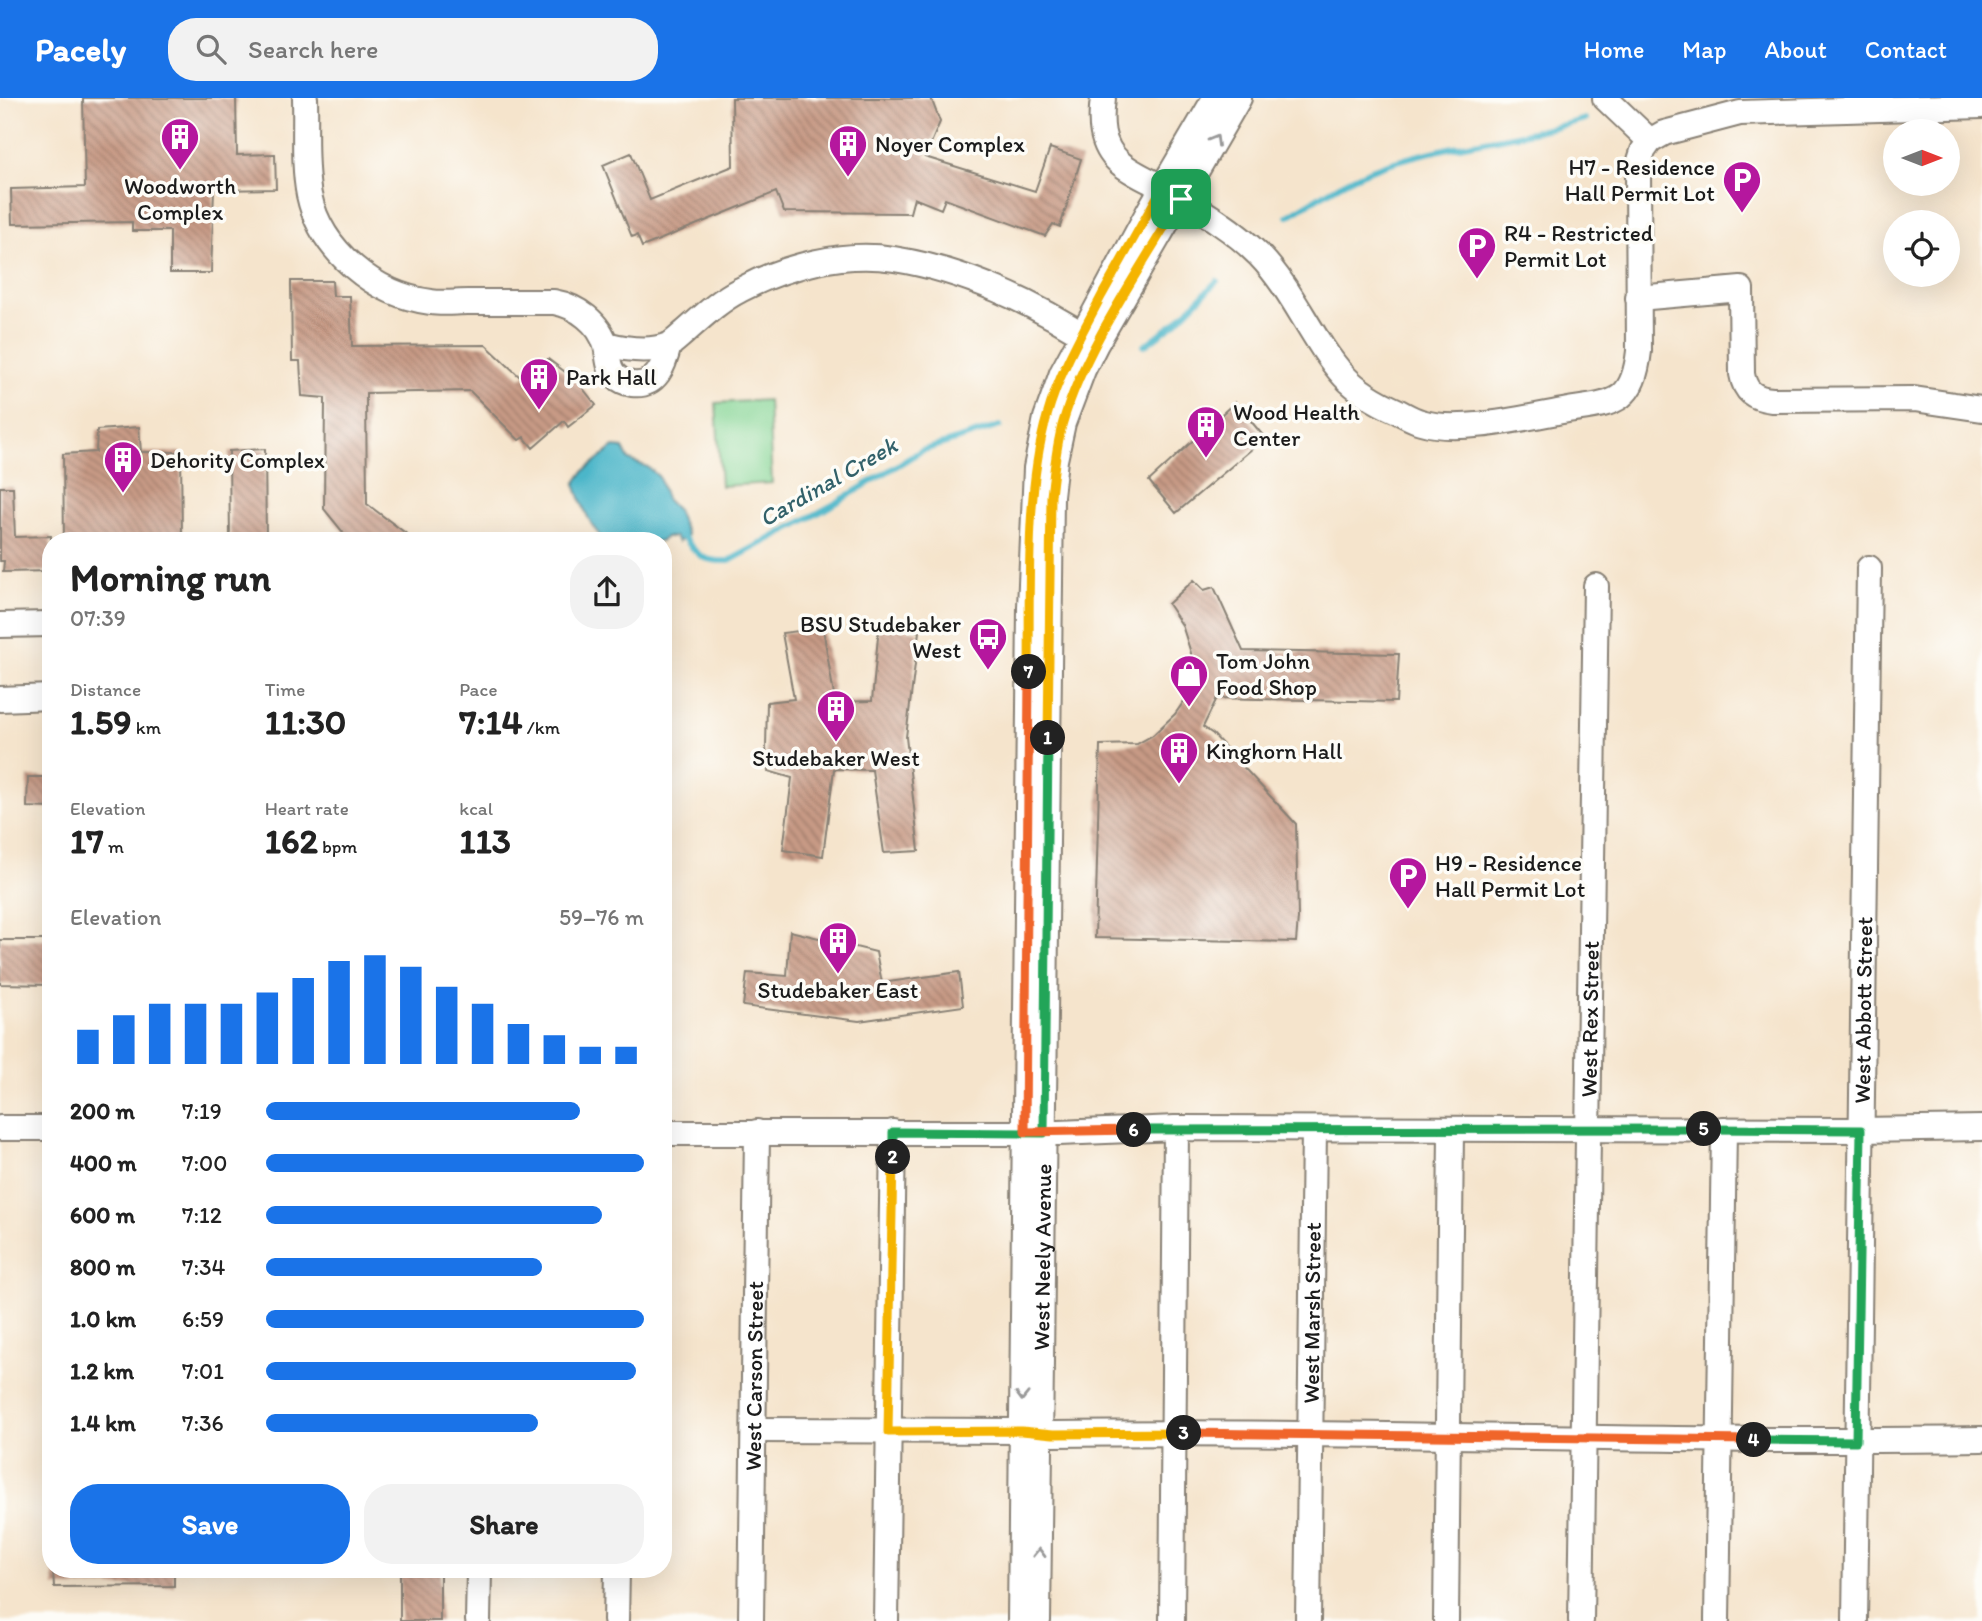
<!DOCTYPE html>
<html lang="en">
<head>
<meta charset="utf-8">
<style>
  :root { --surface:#fff; --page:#f2f2f2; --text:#222; --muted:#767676; --accent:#1a73e8 }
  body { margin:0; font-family:Itim,sans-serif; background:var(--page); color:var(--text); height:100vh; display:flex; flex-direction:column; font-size:26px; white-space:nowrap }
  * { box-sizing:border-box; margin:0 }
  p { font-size:23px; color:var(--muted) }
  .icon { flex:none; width:38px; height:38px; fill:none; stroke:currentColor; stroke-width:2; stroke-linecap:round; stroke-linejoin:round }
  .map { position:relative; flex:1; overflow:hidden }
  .panel { position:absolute; left:42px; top:434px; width:630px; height:1046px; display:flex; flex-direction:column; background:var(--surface); border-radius:28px; box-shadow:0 7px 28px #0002 }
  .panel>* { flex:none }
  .needle { width:46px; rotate:90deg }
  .controls { position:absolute; left:1883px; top:21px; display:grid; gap:14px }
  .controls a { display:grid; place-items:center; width:77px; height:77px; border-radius:50%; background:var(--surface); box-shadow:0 7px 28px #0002; font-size:35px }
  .pin { position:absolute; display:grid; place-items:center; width:60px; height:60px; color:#fff; margin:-30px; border-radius:14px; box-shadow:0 4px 10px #0006 }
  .km { position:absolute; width:35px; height:35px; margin:-18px; border-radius:50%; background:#222; color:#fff; font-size:19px; line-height:35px; text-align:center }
  .round { display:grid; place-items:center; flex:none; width:74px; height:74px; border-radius:28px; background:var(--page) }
  .overview { display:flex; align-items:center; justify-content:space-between; height:119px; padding:0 28px }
  h1 { font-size:38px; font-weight:700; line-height:52px }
  .stats { display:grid; grid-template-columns:repeat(3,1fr); gap:10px; height:119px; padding:7px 28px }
  .stats div { display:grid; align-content:center }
  .stats b { font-size:35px; font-weight:700 }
  .stats small { font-size:19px; font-weight:400 }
  .stats p { font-size:19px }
  .chart { height:196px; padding:14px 28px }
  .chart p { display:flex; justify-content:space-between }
  .chart svg { width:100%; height:126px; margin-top:7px; stroke:var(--accent); stroke-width:6 }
  .primary-button { display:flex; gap:14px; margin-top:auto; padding:14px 28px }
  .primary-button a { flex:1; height:80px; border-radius:28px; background:var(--accent); color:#fff; font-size:28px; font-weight:700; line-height:80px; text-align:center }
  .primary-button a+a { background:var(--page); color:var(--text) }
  ul { padding:0 28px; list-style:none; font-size:23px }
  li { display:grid; grid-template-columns:112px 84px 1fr; align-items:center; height:52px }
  li i { height:18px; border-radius:9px; background:var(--accent) }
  header { display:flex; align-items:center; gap:42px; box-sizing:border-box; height:98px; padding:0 35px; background:var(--accent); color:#fff }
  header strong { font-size:33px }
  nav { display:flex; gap:38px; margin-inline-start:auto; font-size:24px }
  .search { width:490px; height:63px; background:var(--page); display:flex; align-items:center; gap:18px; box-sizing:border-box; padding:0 24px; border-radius:28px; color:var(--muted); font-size:26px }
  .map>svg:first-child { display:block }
  .garden { fill:#85d595; stroke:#507858; stroke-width:2 }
  .water { fill:#4cb6c9; stroke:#346972; stroke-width:2 }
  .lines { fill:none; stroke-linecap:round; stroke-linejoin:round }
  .stream { stroke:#4cb6c9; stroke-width:6 }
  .building { fill:url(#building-back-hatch) }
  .minor-casing { stroke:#888074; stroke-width:28 }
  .minor { stroke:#fff; stroke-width:24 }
  .oneway { stroke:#999 }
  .split-1-casing { stroke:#fff; stroke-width:14 }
  .split-2-casing { stroke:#fff; stroke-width:14 }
  .split-3-casing { stroke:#fff; stroke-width:14 }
  .split-4-casing { stroke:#fff; stroke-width:14 }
  .split-5-casing { stroke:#fff; stroke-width:14 }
  .split-6-casing { stroke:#fff; stroke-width:14 }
  .split-7-casing { stroke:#fff; stroke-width:14 }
  .split-8-casing { stroke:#fff; stroke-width:14 }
  .split-1 { stroke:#f5b400; stroke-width:9 }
  .split-2 { stroke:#22a559; stroke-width:9 }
  .split-3 { stroke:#f5b400; stroke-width:9 }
  .split-4 { stroke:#f0652b; stroke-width:9 }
  .split-5 { stroke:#22a559; stroke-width:9 }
  .split-6 { stroke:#22a559; stroke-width:9 }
  .split-7 { stroke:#f0652b; stroke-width:9 }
  .split-8 { stroke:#f5b400; stroke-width:9 }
  .labels { text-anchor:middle; stroke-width:7; stroke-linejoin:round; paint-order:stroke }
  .poi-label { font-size:23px; fill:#1c1c1c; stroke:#fdfcf7; text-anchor:start }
  .street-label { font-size:23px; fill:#1c1c1c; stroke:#fdfcf7 }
  .water-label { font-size:24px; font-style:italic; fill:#32616a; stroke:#fdfcf7 }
</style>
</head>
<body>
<header>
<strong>Pacely</strong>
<div class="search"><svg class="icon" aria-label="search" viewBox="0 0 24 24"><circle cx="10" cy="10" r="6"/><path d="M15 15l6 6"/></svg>Search here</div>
<nav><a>Home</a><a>Map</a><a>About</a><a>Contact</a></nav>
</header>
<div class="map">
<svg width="1982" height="1523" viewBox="0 0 1982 1523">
  <defs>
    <pattern id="building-back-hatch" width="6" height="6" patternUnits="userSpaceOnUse" patternTransform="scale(1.75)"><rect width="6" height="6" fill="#c79a85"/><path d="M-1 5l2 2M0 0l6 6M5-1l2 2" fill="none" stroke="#a17d6c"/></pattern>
  </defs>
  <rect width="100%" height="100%" fill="#fdfcf7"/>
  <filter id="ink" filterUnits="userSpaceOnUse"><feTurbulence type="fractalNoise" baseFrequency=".0143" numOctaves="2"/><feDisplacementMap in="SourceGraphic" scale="14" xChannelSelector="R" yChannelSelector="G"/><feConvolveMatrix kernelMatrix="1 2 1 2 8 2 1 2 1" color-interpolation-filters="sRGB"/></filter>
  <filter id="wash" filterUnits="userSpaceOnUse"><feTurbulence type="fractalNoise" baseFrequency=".00686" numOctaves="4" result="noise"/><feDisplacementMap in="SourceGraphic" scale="28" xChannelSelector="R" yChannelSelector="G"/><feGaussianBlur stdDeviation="1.57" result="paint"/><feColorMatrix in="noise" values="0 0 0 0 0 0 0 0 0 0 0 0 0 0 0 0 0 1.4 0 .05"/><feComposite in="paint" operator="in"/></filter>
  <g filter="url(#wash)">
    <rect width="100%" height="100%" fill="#f5e4cc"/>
    <path class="garden" d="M768,302L772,385L721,388L716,305Z"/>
    <path class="water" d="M614,349L623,350L629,362L648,369L659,379L666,401L677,412L687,437L678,444L675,439H666L661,443H605C589,428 582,406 575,386L584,373Z"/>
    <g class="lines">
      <path class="stream" d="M1288,118C1318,100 1348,79 1382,68C1448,45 1519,41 1585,21
        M1144,248L1175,225L1217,183
        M684,440C699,459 704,464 729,463L831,408L921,353L1000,328"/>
    </g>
    <g id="blocks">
      <path class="building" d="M83,0H236L237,57L275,56L276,91L214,92L211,175H170V133H132V124L12,126L11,91L85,89Z
        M732,0H931L940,24L925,59L1035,93L1050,50L1081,61L1060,129L1053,126L1045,138L945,101L941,111L914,100L910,115L784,114L776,94L642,149L637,137L632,139L603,67L631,55L650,102L733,68Z
        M291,183H332L333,198H350L352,248L486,247L521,280L548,261L577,283L596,307L568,329L564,323L533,350L524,339L519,342L470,293L366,295L367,406L416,443H350L324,411L325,300L302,298L300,263H292Z
        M1235,304L1265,340L1176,415L1149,383Z
        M139,329L141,354H181L182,443H64L63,356L96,354L97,332Z
        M265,351L266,443H230L229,353Z
        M0,389H13L15,439L51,438V473L3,474L4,463H0Z
        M1194,482L1204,492L1214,489L1243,553L1399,556L1396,604L1217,600L1203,629L1213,636L1296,726L1298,820L1296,844L1095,840L1100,647L1137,646L1153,637L1175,616L1189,596L1193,576L1191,555L1182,527L1168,506Z
        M879,528L919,533L906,639L919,753L884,755L872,672L834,671L823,758L783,752L792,680L768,673L766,650L767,604L794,601L782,535L823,530L835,604L872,603Z
        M28,679H51V710L27,709Z
        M790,833L876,854L882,885L959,874L963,908L859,923L743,908L747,875L787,878Z
        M0,842H51V887L0,886Z
        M53,1472H174V1488L54,1489Z
        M400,1472H440V1523H400Z"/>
    </g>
  </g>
  <g filter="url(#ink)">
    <use href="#blocks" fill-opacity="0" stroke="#888074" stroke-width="2"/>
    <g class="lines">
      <g class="minor-casing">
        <g id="minor">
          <path d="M305,0C306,31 303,66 309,97C321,153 375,197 431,204C443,206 456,204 468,204C497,204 526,204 554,204C577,208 600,225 606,248C609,259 607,271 617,279C621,283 627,285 632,286C657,289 664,267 669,247"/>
          <path d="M1103,0C1100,23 1100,47 1119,64C1130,74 1146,81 1160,88C1195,109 1230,128 1259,157C1294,193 1311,241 1344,278C1358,293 1379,305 1397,313C1405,317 1413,322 1421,324C1459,336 1528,319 1568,312C1614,305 1633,306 1639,253L1638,69L1643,53L1650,43L1664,35L1740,15L1982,8"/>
          <path d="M1605,0L1650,43"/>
          <path d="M1638,200L1741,191L1742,276C1745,294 1754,300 1772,302L1914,301L1982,311"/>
          <path d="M606,246C625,251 649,255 669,247C674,244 680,238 685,234C702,219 720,202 740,192C785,168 843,153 894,161C964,172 1035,205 1094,244"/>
          <path d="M0,527L51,526"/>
          <path d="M0,601L51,599"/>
          <path d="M0,1030H51"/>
          <path d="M663,1035H1059L1176,1030L1861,1032L1982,1030"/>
          <path d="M754,1332L1022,1333L1053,1336C1363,1332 1672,1346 1982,1341"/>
          <path d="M478,1523L479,1472"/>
          <path d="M616,1523L617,1472"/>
          <path id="s1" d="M751,1523L757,1034"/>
          <path d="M886,1523L893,1034"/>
          <path d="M1020,1523L1030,509L1036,370L1046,320L1062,275L1151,109L1215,0"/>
          <path id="s2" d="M1038,1523L1051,398L1055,362L1063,325L1083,272L1096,246L1239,0"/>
          <path d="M1172,1523L1176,1030"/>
          <path id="s3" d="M1308,1523L1314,1031"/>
          <path d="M1446,1523L1451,1032"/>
          <path id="s4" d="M1581,1523L1596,488"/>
          <path d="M1717,1523L1724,1031"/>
          <path id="s5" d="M1855,1523L1869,470"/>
        </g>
      </g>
      <use href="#minor" class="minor"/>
    </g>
    <defs><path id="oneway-chevron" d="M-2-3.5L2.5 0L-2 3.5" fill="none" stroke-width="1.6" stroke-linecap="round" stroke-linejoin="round" transform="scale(1.75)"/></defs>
    <g class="oneway">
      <use href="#oneway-chevron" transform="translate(1215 42) rotate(-60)"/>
      <use href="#oneway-chevron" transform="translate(1022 1298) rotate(91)"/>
      <use href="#oneway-chevron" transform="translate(1039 1455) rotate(-89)"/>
    </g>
  </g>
  <g class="lines" filter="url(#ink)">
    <g class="split-1-casing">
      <path id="split-1" d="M1048,640L1051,398C1054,373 1056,348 1063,324C1086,247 1141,171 1181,101"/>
    </g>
    <g class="split-2-casing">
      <path id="split-2" d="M893,1059V1034L1044,1035L1048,640"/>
    </g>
    <g class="split-3-casing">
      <path id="split-3" d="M893,1059L888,1334L1022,1333L1053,1336L1184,1335"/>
    </g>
    <g class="split-4-casing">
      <path id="split-4" d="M1184,1335L1754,1342"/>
    </g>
    <g class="split-5-casing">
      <path id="split-5" d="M1704,1031L1861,1032L1856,1343L1754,1342"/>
    </g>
    <g class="split-6-casing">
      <path id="split-6" d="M1134,1032L1704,1031"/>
    </g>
    <g class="split-7-casing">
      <path id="split-7" d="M1029,574L1025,1034L1134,1032"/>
    </g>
    <g class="split-8-casing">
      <path id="split-8" d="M1029,574C1030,496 1025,393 1047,318C1059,275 1081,237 1102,197C1122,161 1142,126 1162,90L1181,101"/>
    </g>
    <use href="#split-1" class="split-1"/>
    <use href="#split-2" class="split-2"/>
    <use href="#split-3" class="split-3"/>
    <use href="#split-4" class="split-4"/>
    <use href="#split-5" class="split-5"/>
    <use href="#split-6" class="split-6"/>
    <use href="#split-7" class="split-7"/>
    <use href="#split-8" class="split-8"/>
  </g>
  <defs>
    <g id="building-pin" transform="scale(2.0125)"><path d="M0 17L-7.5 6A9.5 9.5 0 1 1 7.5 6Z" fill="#b5179e" stroke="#fdfcf7"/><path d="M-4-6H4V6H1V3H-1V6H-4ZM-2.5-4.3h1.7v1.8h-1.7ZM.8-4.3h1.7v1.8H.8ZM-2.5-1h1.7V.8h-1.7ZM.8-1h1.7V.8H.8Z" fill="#fff"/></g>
    <g id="parking-pin" transform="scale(2.0125)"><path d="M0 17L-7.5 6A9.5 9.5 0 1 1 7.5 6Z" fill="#b5179e" stroke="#fdfcf7"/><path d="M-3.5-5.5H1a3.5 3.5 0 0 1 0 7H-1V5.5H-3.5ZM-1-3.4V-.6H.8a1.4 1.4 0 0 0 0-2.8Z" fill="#fff"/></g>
    <g id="bus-pin" transform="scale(2.0125)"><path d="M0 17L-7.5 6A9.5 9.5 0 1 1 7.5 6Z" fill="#b5179e" stroke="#fdfcf7"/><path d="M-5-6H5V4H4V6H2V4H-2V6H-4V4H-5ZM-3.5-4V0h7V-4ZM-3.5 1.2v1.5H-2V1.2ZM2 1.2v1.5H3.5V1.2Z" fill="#fff"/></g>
    <g id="shop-pin" transform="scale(2.0125)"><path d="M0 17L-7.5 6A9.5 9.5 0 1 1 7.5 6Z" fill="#b5179e" stroke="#fdfcf7"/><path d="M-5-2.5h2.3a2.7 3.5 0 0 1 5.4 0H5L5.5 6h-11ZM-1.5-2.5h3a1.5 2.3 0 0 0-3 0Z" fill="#fff"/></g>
  </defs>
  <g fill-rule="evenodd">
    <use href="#building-pin" x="180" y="39"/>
    <use href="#building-pin" x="848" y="46"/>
    <use href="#parking-pin" x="1742" y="82"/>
    <use href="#parking-pin" x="1477" y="148"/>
    <use href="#building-pin" x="539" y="279"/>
    <use href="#building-pin" x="1206" y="327"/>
    <use href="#building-pin" x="123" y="362"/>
    <use href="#bus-pin" x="988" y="539"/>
    <use href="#shop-pin" x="1189" y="576"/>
    <use href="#building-pin" x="836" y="611"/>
    <use href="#building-pin" x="1179" y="653"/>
    <use href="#parking-pin" x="1408" y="778"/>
    <use href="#building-pin" x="838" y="843"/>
  </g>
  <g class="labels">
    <g class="poi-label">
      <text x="875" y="54">Noyer Complex</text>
      <text x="1715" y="77" text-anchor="end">H7 - Residence<tspan x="1715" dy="26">Hall Permit Lot</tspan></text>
      <text x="180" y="96" text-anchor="middle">Woodworth<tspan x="180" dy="26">Complex</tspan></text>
      <text x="1504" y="143">R4 - Restricted<tspan x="1504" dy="26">Permit Lot</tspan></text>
      <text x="566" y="287">Park Hall</text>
      <text x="1233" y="322">Wood Health<tspan x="1233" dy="26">Center</tspan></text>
      <text x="150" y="370">Dehority Complex</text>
      <text x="961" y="534" text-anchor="end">BSU Studebaker<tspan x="961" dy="26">West</tspan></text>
      <text x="1216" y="571">Tom John<tspan x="1216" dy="26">Food Shop</tspan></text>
      <text x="1206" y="661">Kinghorn Hall</text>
      <text x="836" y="668" text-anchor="middle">Studebaker West</text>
      <text x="1435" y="773">H9 - Residence<tspan x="1435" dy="26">Hall Permit Lot</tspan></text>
      <text x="838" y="900" text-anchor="middle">Studebaker East</text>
    </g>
    <g class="street-label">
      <text dy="8" stroke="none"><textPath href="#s5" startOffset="611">West Abbott Street</textPath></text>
      <text dy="8" stroke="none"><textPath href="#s4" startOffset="602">West Rex Street</textPath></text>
      <text dy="8" stroke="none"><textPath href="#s2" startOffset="364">West Neely Avenue</textPath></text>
      <text dy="8" stroke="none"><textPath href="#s3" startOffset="308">West Marsh Street</textPath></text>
      <text dy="8" stroke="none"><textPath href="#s1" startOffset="245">West Carson Street</textPath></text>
    </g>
    <g class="water-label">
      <text transform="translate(828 384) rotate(-30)" y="8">Cardinal Creek</text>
    </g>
  </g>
</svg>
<div class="controls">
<a><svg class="needle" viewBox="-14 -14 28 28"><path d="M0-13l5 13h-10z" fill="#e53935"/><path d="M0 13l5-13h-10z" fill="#767676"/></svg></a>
<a><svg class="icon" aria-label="locate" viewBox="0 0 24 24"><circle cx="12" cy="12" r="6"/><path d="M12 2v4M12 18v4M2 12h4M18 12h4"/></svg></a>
</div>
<div class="pin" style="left:1181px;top:101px;background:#1e9e55"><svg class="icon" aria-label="arrive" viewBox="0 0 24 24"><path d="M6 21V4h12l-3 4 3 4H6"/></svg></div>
<b class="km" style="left:1048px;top:640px">1</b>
<b class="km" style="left:893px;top:1059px">2</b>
<b class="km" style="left:1184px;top:1335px">3</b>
<b class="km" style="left:1754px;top:1342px">4</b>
<b class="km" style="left:1704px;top:1031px">5</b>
<b class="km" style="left:1134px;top:1032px">6</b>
<b class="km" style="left:1029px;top:574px">7</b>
<section class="panel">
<div class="overview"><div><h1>Morning run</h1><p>07:39</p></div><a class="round"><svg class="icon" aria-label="share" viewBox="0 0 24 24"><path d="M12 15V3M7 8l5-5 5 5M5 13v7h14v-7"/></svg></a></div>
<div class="stats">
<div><p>Distance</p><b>1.59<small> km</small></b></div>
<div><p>Time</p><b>11:30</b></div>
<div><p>Pace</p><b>7:14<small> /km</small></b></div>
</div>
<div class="stats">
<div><p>Elevation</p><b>17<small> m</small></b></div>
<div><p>Heart rate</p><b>162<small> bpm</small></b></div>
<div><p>kcal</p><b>113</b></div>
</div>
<div class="chart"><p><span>Elevation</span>59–76 m</p>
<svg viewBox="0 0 160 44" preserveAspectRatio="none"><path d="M5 44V32M15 44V27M25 44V23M35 44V23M45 44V23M55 44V19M65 44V14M75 44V8M85 44V6M95 44V10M105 44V17M115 44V23M125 44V30M135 44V34M145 44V38M155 44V38"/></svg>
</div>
<ul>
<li><b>200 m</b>7:19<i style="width:83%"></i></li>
<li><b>400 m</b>7:00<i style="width:100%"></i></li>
<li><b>600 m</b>7:12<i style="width:89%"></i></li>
<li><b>800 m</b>7:34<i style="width:73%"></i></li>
<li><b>1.0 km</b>6:59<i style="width:100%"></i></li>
<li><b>1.2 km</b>7:01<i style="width:98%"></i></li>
<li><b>1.4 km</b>7:36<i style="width:72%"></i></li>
</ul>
<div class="primary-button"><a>Save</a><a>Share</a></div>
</section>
</div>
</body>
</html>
